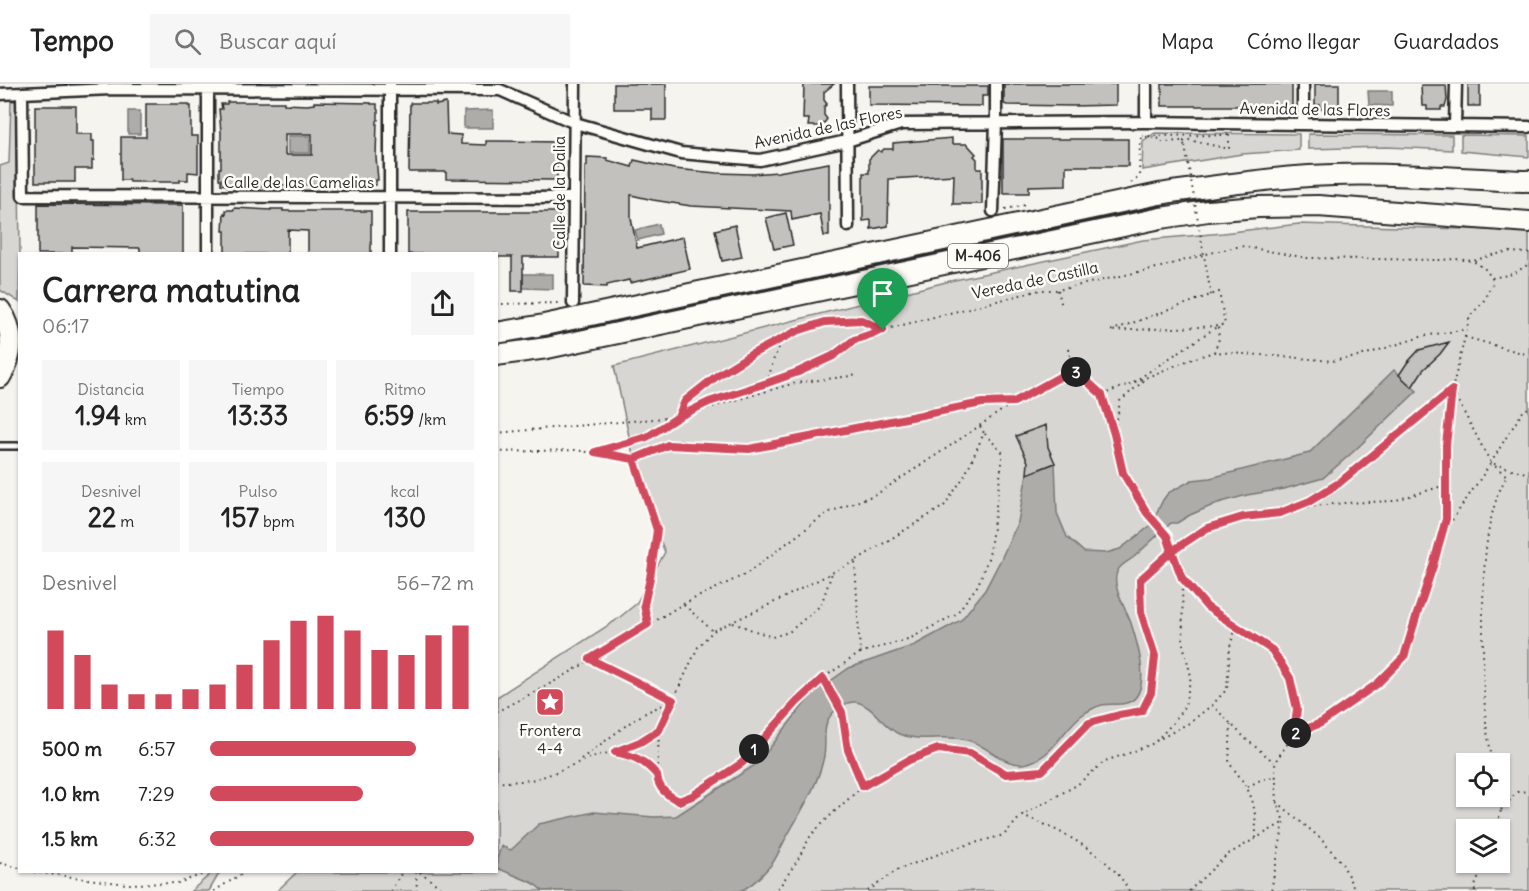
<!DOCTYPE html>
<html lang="es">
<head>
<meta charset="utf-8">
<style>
  :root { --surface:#fff; --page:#f6f6f6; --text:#222; --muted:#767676; --line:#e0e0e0; --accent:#d1495b }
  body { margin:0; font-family:Delius,sans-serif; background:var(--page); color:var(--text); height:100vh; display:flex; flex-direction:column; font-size:22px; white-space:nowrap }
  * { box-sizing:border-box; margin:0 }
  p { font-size:20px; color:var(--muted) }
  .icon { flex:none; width:33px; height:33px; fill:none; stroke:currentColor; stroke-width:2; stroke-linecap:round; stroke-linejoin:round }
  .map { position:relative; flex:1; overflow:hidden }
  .panel { position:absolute; left:18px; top:168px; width:480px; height:621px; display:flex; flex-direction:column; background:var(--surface); border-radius:0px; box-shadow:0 2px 4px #0004 }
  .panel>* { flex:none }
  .fabs { position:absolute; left:1456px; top:669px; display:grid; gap:12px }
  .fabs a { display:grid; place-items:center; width:54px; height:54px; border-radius:0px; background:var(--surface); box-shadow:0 2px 4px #0004; font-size:30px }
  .pin { position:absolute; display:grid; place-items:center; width:51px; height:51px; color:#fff; margin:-62px -26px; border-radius:50% 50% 50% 0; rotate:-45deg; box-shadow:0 0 6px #0007 }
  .pin .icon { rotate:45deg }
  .km { position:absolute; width:30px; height:30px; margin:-15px; border-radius:50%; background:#222; color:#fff; font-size:16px; line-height:30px; text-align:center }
  .round { display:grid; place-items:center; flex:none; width:63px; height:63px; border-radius:0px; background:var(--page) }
  .headline { display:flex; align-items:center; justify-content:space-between; height:102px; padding:0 24px }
  h1 { font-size:33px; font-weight:700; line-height:45px }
  .metrics { display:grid; grid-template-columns:repeat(3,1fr); gap:9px; height:102px; padding:6px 24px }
  .metrics div { display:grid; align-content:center; border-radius:0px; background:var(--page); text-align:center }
  .metrics b { font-size:26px; font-weight:700 }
  .metrics small { font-size:16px; font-weight:400 }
  .metrics p { font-size:16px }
  .chart { height:168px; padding:12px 24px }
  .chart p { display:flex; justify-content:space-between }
  .chart svg { width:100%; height:108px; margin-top:6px; stroke:var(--accent); stroke-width:6 }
  ul { padding:0 24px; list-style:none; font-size:20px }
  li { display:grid; grid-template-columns:96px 72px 1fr; align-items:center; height:45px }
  li i { height:15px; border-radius:8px; background:var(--accent) }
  header { display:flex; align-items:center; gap:36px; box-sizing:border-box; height:84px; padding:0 30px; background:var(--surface); border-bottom:2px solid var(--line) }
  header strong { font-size:28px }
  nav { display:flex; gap:33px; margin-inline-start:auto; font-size:21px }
  .search { width:420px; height:54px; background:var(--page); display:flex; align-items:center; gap:15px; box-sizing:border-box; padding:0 21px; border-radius:0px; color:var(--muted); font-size:22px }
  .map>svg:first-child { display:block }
  .green { fill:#d7d6d2; stroke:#81807e; stroke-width:1.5; fill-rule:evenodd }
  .water { fill:#adaca9; stroke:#797877; stroke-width:1.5 }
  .building { fill:#c2c1be; stroke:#2b2b2b; stroke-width:1.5; fill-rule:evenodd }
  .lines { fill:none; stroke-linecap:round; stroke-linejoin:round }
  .lane-casing { stroke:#2b2b2b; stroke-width:10 }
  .street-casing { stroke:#2b2b2b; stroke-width:15 }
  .highway-casing { stroke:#2b2b2b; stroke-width:24 }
  .path { stroke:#2b2b2b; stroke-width:2; stroke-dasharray:1.5 4.5; stroke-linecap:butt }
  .lane { stroke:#fdfcf7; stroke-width:5 }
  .street { stroke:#fdfcf7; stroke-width:10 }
  .highway { stroke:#fdfcf7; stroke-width:20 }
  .path-bridge { stroke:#2b2b2b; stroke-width:2; stroke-dasharray:1.5 4.5; stroke-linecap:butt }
  .route-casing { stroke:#fff; stroke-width:12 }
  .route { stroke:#d1495b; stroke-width:8 }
  .labels { text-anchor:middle; stroke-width:5; stroke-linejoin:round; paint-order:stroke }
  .shield { fill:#fdfcf7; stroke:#6a6a68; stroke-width:1.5 }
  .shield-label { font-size:15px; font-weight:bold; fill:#2b2b2b }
  .street-label { font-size:16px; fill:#2b2b2b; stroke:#fdfcf7 }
  .poi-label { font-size:16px; fill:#2b2b2b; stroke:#fdfcf7 }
</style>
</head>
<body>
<header>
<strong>Tempo</strong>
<div class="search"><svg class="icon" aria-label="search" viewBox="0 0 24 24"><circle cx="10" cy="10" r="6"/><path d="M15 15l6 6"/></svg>Buscar aquí</div>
<nav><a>Mapa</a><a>Cómo llegar</a><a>Guardados</a></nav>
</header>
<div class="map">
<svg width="1529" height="807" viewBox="0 0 1529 807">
  <rect width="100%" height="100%" fill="#f5f4ef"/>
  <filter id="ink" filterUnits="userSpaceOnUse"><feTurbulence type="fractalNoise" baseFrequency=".0167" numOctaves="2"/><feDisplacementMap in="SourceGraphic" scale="12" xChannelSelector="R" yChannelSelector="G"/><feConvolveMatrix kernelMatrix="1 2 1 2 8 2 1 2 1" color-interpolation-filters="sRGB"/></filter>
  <g filter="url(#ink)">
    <path class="green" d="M11,17H18L20,169L19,218L0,206V82L9,79Z
      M1155,49L1299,50V66L1242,70L1142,86L1143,57Z
      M1308,50L1452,51V66L1387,63L1308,65Z
      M1461,51L1529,52V73L1461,67Z
      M1299,140L1529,147V807H277L297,788H496L497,613L615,537L636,520L665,468L642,413L614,282L950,197L1143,156L1223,149ZM1467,680H1500V712H1467ZM1467,746H1500V778H1467Z
      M213,788H220L209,807H191Z"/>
    <path class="water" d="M1368,7H1392V22L1369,21Z
      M493,26V44H464V27Z
      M128,27H140V50H128Z
      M288,52H310V69H288Z
      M659,140L661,150L638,156L635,146Z
      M523,190H553V205L523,204Z
      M1394,286L1417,307L1353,368L1323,394L1284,405L1247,411L1218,419L1190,431L1177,439H1171C1158,451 1146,462 1134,473C1128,478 1120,480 1117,488C1111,502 1126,525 1131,539C1137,558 1149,596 1136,613C1128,623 1112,619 1102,621C1094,623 1088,627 1082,631C1062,646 1054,672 1028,679C1005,685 988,661 967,656C944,650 921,659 899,650C883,643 873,621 856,618C848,617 842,621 836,626C820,639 827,654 824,672C818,702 801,727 786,754C781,762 777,774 771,781C762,791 752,802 740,807H543L533,799L497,784V775L501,762L511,766L539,740L594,728L654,733L676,732L758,679L812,610L849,584L915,561L961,536L985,506L1001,475L1018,438L1027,390L1055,379L1057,429L1067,453L1084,468L1106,469L1120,465L1150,442L1163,416L1168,409L1192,396L1210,394L1309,369Z"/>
    <path class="building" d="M614,0H666V36H652V25H614Z
      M804,0H834L824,8V16L827,20L824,23V31L827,35L822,42H808L809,35H803Z
      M1004,0H1116V21L1072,22L1007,21L1004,20Z
      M1162,0H1292V22H1162Z
      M1315,0H1339V21H1334V25H1320V21H1315Z
      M1468,0H1480V22H1468Z
      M1421,1H1446L1447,16L1445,23H1441V26H1427V22H1422Z
      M869,2H988V12H982V22L869,21Z
      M227,18H284V20L307,21L314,20V18L371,19V20H377V25L378,26V36L377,37L376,73L378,96H376V101H370V103H314V101H283V103L227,102V101L221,100V95H219V84H221V48L219,25H222L221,20H227ZM285,50H312V71H285Z
      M410,19H436V21L446,19L447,50L461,51V60L486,61V57H498L557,58V96L446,95V88H409Z
      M146,20H189V22H191V52H198V89L188,88V96H180V98H130L129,96H121V53H146Z
      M35,22H76V50H92V57H94V76H92V85H75V98H35Z
      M952,54V60H967L976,70L974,72L977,75V85H982V120H953L954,91L889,95L888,142L871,145V136L863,137V89H869V75L878,66L881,68L884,65H893V59Z
      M1003,55H1128V82H1066V101L1029,102V109H1003Z
      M587,73L607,74V76L632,83L634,76L674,85L717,89L752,90L778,88L829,79V152H824L820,130L792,136L791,127L691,122L653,116L631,111V134L637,164L683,153L690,185L630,199L629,196L607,201V203L584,202L585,82H587Z
      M38,120L183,121V170H140V164L72,163V170H38Z
      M234,124L271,126V125H283V127H371V170H308V147L288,146V170H225V147H223L224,129L226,130V126H234Z
      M408,128H559V173H523V207H512V173H496V170H408Z
      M786,129L793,161L774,165L766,134Z
      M735,141L742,173L722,177L715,146Z
      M1449,258L1440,270L1423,286L1412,303L1399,291L1407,279L1419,266Z
      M1046,341L1048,363L1055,379L1027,390L1028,378L1016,352Z"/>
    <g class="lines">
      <g class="lane-casing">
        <path id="lane" d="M0,362H18"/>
      </g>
      <g class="street-casing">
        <path id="street" d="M208,0V170
          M390,0V170
          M847,0L848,142
          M22,9L23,112L574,114
          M0,10L111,5L500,6L575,39L681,69L760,76L847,57L901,40L1146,38L1529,43
          M1146,38V0
          M1303,40V0
          M1455,41L1456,0
          M993,127L996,38V0
          M573,219L575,0"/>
      </g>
      <g class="highway-casing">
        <path id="highway" d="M0,226C15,246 13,273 0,293
          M496,249L544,241L1159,110C1209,103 1259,95 1309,92C1382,87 1456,95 1529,97
          M496,271L547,264L1161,134L1208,127L1258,123L1318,122L1529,138"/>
      </g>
      <path class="path" d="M1229,51V65L1189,56L1184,57L1185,62L1182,57L1162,58L1161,55L1142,52Z
        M1131,99L1139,93L1140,57L1143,49
        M1005,125L1026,121
        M1492,194L1513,190L1529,180
        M1058,206L1062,223
        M496,220L562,219
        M1465,253L1529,271
        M1068,265L1074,285L1102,311L1114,350L1123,389L1147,428L1167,452L1182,494L1207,523L1272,566L1290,594L1297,625L1294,650L1275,678L1277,718L1284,738L1271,807
        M1135,298L1189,276L1214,268L1290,273L1331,277L1357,273L1424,252L1467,245
        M767,299L774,274L783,255L797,247L825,238L861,236L883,246
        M1129,301L1218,242L1110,247L1219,208L1225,240L1218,242L1219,255L1214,268
        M1102,311L1129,300
        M684,331L795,299L859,291
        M678,333L685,317L718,291L752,270L782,255
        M1115,347L1120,317L1147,294
        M496,349L676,333
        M496,368L575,366L634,376L668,361L749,365L982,319L1014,318
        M595,368L647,353L678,333L709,318L767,299L798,288L833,272L854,256L883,246L1040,206H1058L1161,183L1210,169L1241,162L1307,174L1440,176L1456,175L1473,177L1492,171L1509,168L1529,169
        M634,376L657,446L650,494L644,521L648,540
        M1296,424L1344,419L1393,417L1446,401
        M1442,451L1491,379
        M855,477L779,516L713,547L698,563L659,646L657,695L665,709L679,717L692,712L742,679L797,618L823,594L860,569L855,477L944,422L965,391L984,349L980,342
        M684,521L713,547
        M733,539L772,553L789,548L821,521L832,489
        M860,569L911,554L956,530L978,501L989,472L1002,379V368L984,349
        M590,575L673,616
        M823,594L842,629L848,666L863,702
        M1212,621L1247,656L1274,678
        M496,628L559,595L683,520L746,490L827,429L877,410L953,360L1014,318L1074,285
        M1231,640L1229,679C1252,707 1256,718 1256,754
        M1295,649L1321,639L1377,600L1404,573L1433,482L1446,435V361L1452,306L1470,232L1483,218L1492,200V194L1485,185L1473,177
        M1156,657L1189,639L1212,621L1227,605L1230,562L1236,543
        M615,668L640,658L658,647
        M581,675L632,637L649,627L672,617
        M1493,680C1491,666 1487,652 1486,638C1483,605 1483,571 1483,537C1483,493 1484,430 1507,392L1491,379L1507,352L1524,326L1529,324
        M496,699C511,697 528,698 542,693C582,681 620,647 656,690
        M1248,703L1258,697L1276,692
        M1277,718L1319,753L1342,779L1355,807
        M1501,726L1517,708L1529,707
        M1022,731C1058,745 1111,771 1129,807
        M1496,746L1501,726L1498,712
        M0,779L20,784
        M34,788L126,800L178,799L209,788
        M416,788L417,807
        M420,788L445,807
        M214,807L245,788
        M391,807L402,788
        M484,807L486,806L489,807
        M772,807L780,802L797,777L811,751L833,729L863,702L909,676L938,665L970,669L1006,690L1043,687L1089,639L1119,631L1142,626L1151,609L1155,572L1141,528L1140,496L1171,467L1207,444L1243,433L1280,429L1310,417L1339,399L1452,306L1491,379L1529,390
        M868,807L897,786L952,765L1004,751L1022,731L1077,701L1105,677L1132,668L1154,659L1172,640L1185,622L1191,592L1183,560L1182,494
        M1189,807L1227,771L1284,738
        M1475,807V802L1485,778"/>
      <use href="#lane" class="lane"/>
      <use href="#street" class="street"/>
      <use href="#highway" class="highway"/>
      <path class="path-bridge" d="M1185,62L1211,211"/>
    </g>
  </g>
  <g class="lines" filter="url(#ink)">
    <g class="route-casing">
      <path id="route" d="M883,246L854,256L833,272L798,288L767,299L709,318L678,333L647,353L595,368L634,375L657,446L650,494L644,521L648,540L590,575L673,616L659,646L640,658L615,668C634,672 644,676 657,691C658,705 667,711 679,717L692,712L742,679L797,618L823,594L842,628L848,666L863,702L909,676L938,665L970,669L1006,690L1042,687L1089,639L1119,631L1142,627L1151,609L1155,572L1141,528L1140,496L1172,467L1182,494L1207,523L1272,566L1290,594L1297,625L1294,650L1321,639L1377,600L1404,573L1417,530L1433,482L1446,435V361L1452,306L1339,399L1310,417L1280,429L1243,433L1207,444L1172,467L1167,452L1147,429L1123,389L1114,350L1102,311L1074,285L1014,318L982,319L749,365L668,361L634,375L595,368L647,353L678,333L685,317L718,291L752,270L797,247L825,238L861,236L883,246"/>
    </g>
    <use href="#route" class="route"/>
  </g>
  <defs>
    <g id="sight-square" transform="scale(1.5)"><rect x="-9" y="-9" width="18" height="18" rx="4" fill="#d1495b" stroke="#fdfcf7"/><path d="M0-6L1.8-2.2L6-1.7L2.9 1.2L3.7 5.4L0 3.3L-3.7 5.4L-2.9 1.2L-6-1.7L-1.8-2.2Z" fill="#fff"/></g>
  </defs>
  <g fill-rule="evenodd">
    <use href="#sight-square" x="550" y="618"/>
  </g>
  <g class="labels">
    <rect class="shield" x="948" y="160" width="60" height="24" rx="4.5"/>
    <g class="shield-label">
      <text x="978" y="177">M-406</text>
    </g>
    <g class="street-label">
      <text transform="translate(1315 25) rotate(1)" y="6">Avenida de las Flores</text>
      <text transform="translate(828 43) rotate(-12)" y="6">Avenida de las Flores</text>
      <text x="299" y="104">Calle de las Camelias</text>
      <text transform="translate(559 109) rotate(-90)" y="6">Calle de la Dalia</text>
      <text transform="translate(1035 196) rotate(-12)" y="6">Vereda de Castilla</text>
    </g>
    <g class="poi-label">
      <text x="550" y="652">Frontera<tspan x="550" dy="18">4-4</tspan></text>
    </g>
  </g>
</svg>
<div class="fabs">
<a><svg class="icon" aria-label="locate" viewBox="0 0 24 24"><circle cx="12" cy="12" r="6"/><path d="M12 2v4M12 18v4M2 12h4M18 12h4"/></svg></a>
<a><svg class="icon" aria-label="layers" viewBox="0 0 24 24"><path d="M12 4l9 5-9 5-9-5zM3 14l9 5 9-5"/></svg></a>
</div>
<div class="pin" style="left:883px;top:246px;background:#1e9e55"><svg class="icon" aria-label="arrive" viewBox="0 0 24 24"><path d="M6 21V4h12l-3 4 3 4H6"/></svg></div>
<b class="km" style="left:754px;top:665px">1</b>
<b class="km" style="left:1296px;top:649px">2</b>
<b class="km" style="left:1076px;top:288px">3</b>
<section class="panel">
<div class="headline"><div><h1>Carrera matutina</h1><p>06:17</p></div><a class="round"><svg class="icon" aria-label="share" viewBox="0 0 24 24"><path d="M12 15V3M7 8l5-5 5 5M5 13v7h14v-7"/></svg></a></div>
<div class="metrics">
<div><p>Distancia</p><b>1.94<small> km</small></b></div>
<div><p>Tiempo</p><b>13:33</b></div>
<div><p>Ritmo</p><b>6:59<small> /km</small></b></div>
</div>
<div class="metrics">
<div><p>Desnivel</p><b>22<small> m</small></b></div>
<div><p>Pulso</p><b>157<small> bpm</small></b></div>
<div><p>kcal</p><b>130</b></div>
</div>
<div class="chart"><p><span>Desnivel</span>56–72 m</p>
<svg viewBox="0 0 160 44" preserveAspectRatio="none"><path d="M5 44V12M15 44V22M25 44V34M35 44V38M45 44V38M55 44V36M65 44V34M75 44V26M85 44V16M95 44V8M105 44V6M115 44V12M125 44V20M135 44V22M145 44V14M155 44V10"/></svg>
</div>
<ul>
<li><b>500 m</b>6:57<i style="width:78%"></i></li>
<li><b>1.0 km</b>7:29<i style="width:58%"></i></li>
<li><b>1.5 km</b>6:32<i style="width:100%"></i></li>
</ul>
</section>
</div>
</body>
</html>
